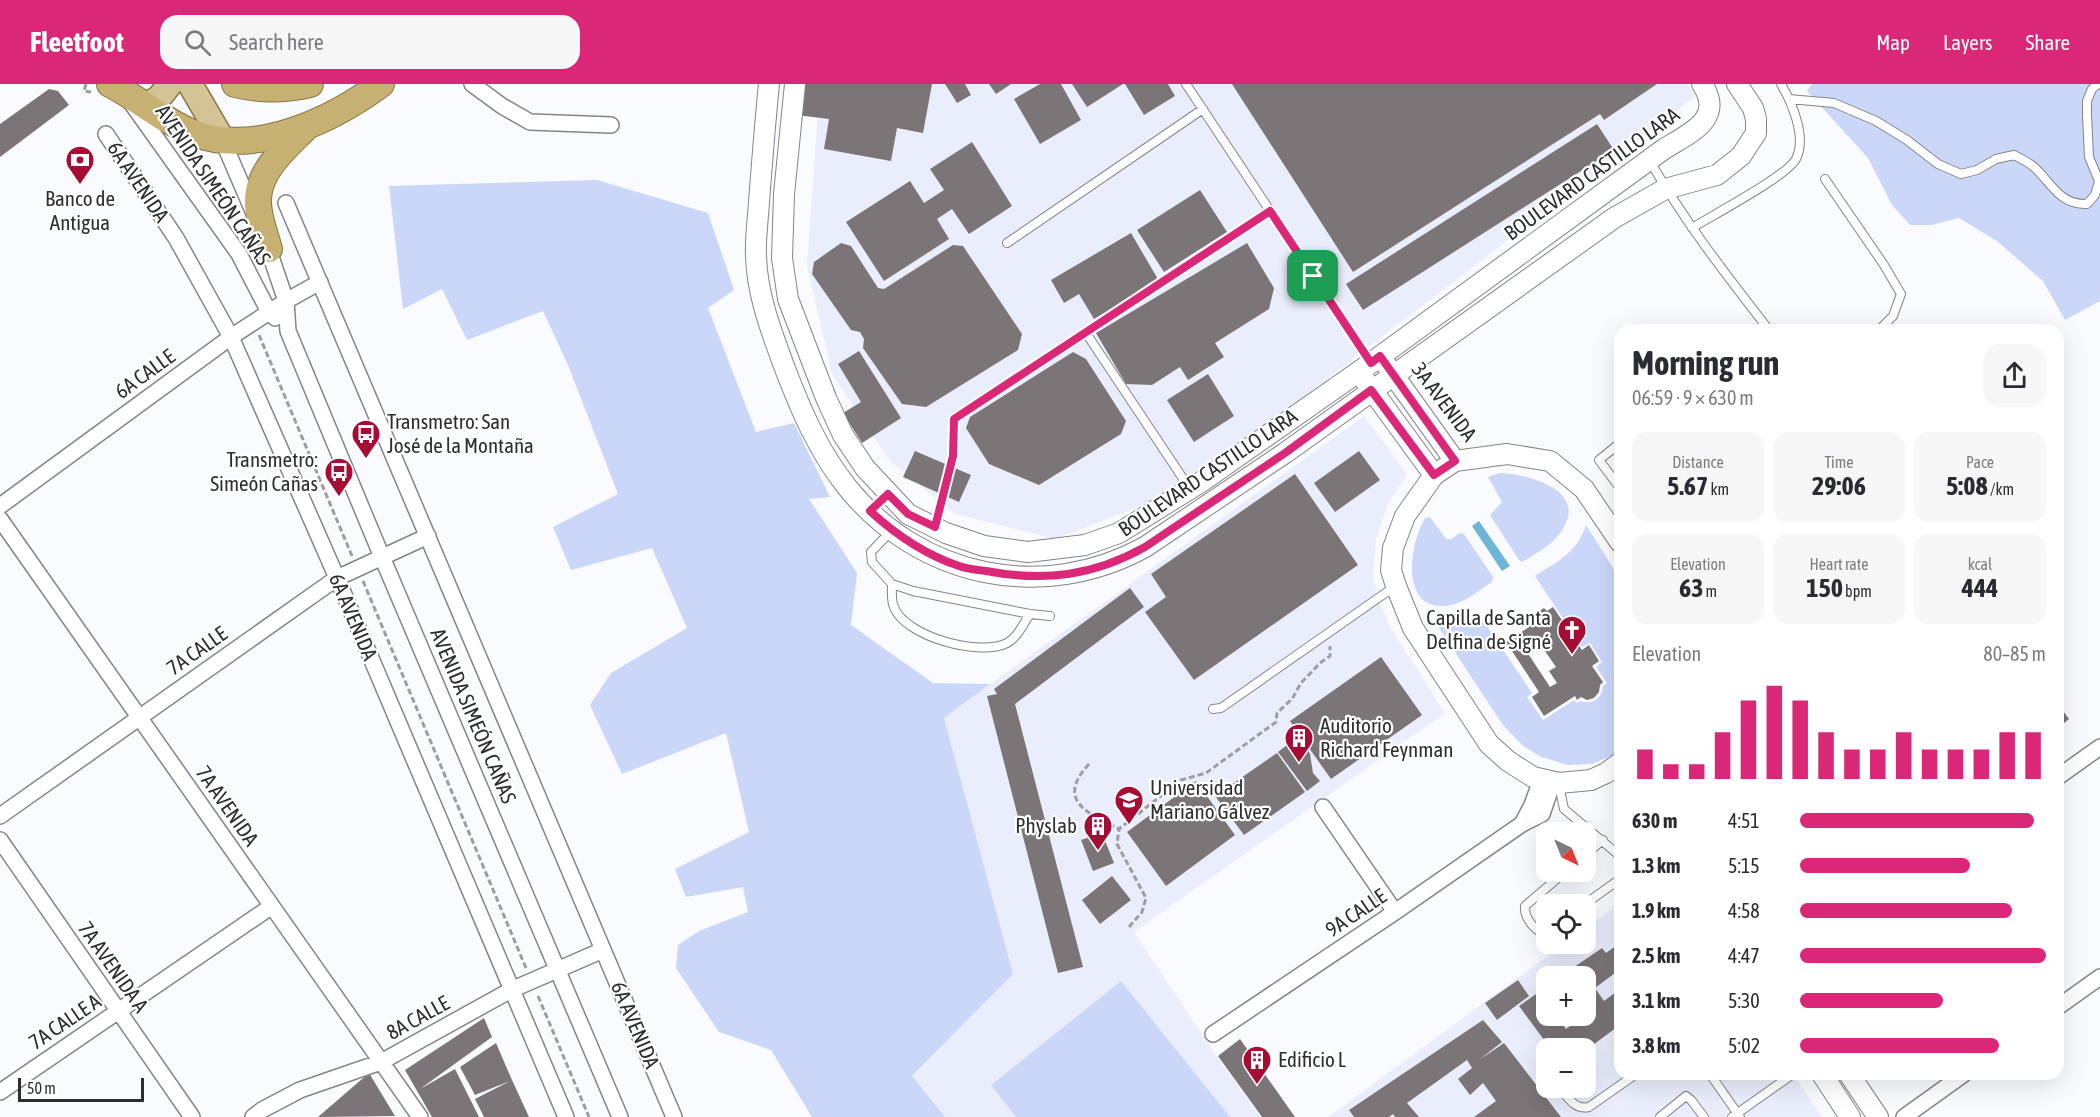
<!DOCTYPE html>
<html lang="en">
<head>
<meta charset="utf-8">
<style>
  :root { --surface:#fff; --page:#f7f7f7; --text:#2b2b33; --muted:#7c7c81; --accent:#db2777 }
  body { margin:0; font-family:"Asap Condensed",sans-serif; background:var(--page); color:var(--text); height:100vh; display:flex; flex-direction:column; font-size:22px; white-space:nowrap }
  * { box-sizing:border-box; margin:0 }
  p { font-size:20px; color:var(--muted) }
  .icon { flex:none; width:33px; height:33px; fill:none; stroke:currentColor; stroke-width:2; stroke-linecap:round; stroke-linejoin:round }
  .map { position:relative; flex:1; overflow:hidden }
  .panel { position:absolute; left:1614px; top:240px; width:450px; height:756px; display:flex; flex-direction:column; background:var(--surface); border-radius:18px; box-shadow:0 6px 24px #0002 }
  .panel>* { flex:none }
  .needle { width:39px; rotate:137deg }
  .buttons { position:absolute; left:1536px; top:738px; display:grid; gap:12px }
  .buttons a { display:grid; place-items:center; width:60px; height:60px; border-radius:12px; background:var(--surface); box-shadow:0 6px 24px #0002; font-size:30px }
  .scale { position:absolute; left:18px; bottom:15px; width:126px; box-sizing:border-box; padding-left:6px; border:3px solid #2d2e30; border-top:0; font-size:16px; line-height:21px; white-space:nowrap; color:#2d2e30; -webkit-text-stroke:4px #fff; paint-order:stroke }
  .pin { position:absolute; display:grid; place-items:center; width:51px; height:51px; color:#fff; margin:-26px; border-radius:12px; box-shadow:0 3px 9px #0006 }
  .round { display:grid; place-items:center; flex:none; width:63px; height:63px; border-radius:18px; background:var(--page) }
  .headline { display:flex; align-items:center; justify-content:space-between; height:102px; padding:0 18px }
  h1 { font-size:33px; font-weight:700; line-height:45px }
  .metrics { display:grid; grid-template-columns:repeat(3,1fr); gap:9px; height:102px; padding:6px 18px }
  .metrics div { display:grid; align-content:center; border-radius:15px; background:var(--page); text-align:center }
  .metrics b { font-size:26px; font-weight:700 }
  .metrics small { font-size:16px; font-weight:400 }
  .metrics p { font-size:16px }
  .chart { height:168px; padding:12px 18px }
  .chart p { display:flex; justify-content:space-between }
  .chart svg { width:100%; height:108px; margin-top:6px; stroke:var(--accent); stroke-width:6 }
  ul { padding:0 18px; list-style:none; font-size:20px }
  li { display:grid; grid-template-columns:96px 72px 1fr; align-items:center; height:45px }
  li i { height:15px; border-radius:8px; background:var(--accent) }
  header { display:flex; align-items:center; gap:36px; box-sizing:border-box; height:84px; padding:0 30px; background:var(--accent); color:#fff }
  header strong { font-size:28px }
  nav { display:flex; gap:33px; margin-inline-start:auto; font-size:21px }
  .search { width:420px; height:54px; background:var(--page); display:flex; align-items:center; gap:15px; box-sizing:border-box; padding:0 21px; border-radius:18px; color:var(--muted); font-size:22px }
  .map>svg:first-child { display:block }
  .built { fill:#eaeefc; fill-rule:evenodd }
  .green { fill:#cbd7f9 }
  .water { fill:#6db5d6 }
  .building { fill:#7c7577; fill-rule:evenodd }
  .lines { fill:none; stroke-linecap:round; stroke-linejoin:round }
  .service-casing { stroke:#83858a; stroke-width:10 }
  .minor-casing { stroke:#83858a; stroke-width:18 }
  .tertiary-casing { stroke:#83858a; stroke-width:22 }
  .primary-casing { stroke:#877644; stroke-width:27 }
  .trunk-casing { stroke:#877644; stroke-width:28 }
  .path { stroke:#9d9ea1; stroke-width:3; stroke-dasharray:6 3; stroke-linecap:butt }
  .service { stroke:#fff; stroke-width:8 }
  .minor { stroke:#fff; stroke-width:15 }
  .tertiary { stroke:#fff; stroke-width:20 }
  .primary { stroke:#d4c495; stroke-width:24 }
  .trunk { stroke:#c6b072; stroke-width:26 }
  .route-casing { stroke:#fff; stroke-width:12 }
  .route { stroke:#db2777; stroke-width:8 }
  .labels { text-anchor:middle; stroke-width:4.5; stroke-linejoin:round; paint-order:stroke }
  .street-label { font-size:21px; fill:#2d2e30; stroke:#fff }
  .poi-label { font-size:21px; fill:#2d2e30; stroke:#fff; text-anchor:start }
</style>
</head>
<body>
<header>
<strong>Fleetfoot</strong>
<div class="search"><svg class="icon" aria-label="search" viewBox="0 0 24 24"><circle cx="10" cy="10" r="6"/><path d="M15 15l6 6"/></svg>Search here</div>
<nav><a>Map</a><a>Layers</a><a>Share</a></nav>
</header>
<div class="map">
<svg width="2100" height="1033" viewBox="0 0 2100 1033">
  <rect width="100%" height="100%" fill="#f9fbff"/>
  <path class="built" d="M820,0H1687L1696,12L1293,321L1149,419L1055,455L955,430L889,376L832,290L807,182Z
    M1364,332L1407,390L1388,420L1376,456L1373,491L1378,515L1390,543L1445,629L1134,848L1215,970L1260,1033H945L912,992L1013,890L943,634Z
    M1620,819V990H1793L1822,1033H1328L1564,860H1586V844ZM1546,892H1586V932H1546ZM1546,964H1586V1004H1546Z"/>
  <path class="green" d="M1812,0H2100V217L2065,236L2043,197L1997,157L1959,134L1932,141H1910L1892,121L1868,74L1807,7Z
    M597,96L708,129L734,206L708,224L756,348L794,339L830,413L809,415L857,489L851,541L933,599L990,600L944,634L1013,890L912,992L945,1033H812L771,966L719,948L676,884L678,861L699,847L748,828L743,803L686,813L675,785L749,748L726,649L622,690L590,621L611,589L687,544L652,464L571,486L553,443L618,410L568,281L543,227L467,256L442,205L403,225L389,102Z
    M1500,389C1534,391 1594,409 1557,453C1548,463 1534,471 1522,478L1519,476L1490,431L1502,418L1488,393Z
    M1430,433L1446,455H1451L1460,449L1464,450L1493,493L1492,498C1479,506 1466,518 1451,521C1401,531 1408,466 1423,438L1425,434Z
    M1586,441L1620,495V668L1592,680L1568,681L1541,673L1522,661L1503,641L1437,541C1454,543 1464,539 1478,529L1532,609L1527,613L1543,636L1574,616L1577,619L1580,617C1593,620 1601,616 1603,602L1607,599L1596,583L1602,578L1590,559L1582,563L1535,492C1558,477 1577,469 1586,441Z
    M1121,897L1230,1033H1016L991,1001Z"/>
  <path class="water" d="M1479,437L1510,482L1502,487L1472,442Z"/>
  <path class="building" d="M801,0H932L923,49L897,44L891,77L824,65L829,35L797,31Z
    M945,0H965L971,11L957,19Z
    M989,0H1011L996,10Z
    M1040,0H1061L1081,36L1040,60L1014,15Z
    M1072,0H1123L1087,23Z
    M1125,0H1168L1175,12L1144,31Z
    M1232,0H1657L1604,36L1600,30L1353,188Z
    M49,5L58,7L69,21L0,73V40Z
    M1597,40L1614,66L1363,226L1346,200Z
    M972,58L1012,122L969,150L952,125L937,135L949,155L884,197L846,138L910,97L924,119L944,106L930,85Z
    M1200,106L1227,148L1164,188L1137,146Z
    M1131,149L1159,197L1094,235L1079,210L1064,219L1051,196Z
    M841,159L851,162L878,204L884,205L953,161L963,162L1022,250L1018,266L926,323L902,320L863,264L864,255L860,248L851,246L812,190L814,178Z
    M1247,159L1274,204L1269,225L1215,259L1224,273L1188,296L1180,283L1152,301L1126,300L1096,249Z
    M859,267L901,334L862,359L843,329L861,318L838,280Z
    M1073,268L1086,275L1126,337L1121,350L1039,401L989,380L966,344L970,333Z
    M1208,290L1234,332L1194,358L1167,316Z
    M915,367L971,391L959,418L903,393Z
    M1359,367L1380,396L1335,428L1314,399Z
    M1295,390L1358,481L1194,596L1145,528L1166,513L1151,490Z
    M1130,504L1144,523L1015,620L1083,883L1058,889L987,612L997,610L994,605Z
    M1553,523L1582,566L1589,561L1599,577L1592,582L1603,598L1600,601L1599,608L1594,614L1587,616L1581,613L1577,616L1575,612L1544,632L1532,613L1539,608L1506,558L1529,543L1528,540L1534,535L1532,532L1544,524L1547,527ZM1538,557L1556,583L1549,587L1557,599L1550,603L1525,565Z
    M1381,573L1422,631L1331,695L1290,637Z
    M2058,620L2069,635L2058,644Z
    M1298,660L1306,663L1310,670L1313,689L1320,697L1307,707L1278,668L1287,661Z
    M1277,669L1305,708L1244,751L1215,712Z
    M1196,697L1235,751L1166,802L1127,748Z
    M1102,749L1114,779L1093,787L1081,756Z
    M1112,792L1131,816L1100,840L1082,816Z
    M1620,859V882L1617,884L1619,886L1595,904L1604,917L1620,905V941L1586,966V964H1550L1519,922L1546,903V932H1556L1566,945L1581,934L1579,932H1586V892H1561L1602,864L1606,869Z
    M1518,896L1529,912L1497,936L1485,919Z
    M484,934L492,953L420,1005L455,985L479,1033H432L405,986Z
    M1483,936L1502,958L1479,976L1504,959L1561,1033H1474L1496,1017L1483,999L1470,1011L1458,995L1472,984L1467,976L1407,1019L1419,1033H1395L1393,1030L1389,1033H1354L1349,1026Z
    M1240,955L1295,1033H1262L1218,972Z
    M496,959L512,996L529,1033H484L475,1015L510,997L475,1011L460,983Z
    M369,989L395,1032L318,1033Z"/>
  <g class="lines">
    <g class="service-casing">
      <path id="service" d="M1186,0L1371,279
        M1789,15L1834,19L1876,37L1907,56L1938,80L1961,90L1977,86L1996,75L2014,71C2021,75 2029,78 2035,84C2052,100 2060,121 2087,120L2095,111L2099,97L2089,73L2087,31V17L2092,5L2098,0
        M1650,77C1684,137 1727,192 1769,246
        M1825,95L1884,181L1901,210L1893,232L1879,246
        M1692,144C1713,131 1787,92 1796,75C1807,53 1792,19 1781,0
        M1007,159L1203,25
        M1086,249L1190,405
        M1620,359L1599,376L1620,404
        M935,442L953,372L954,335L1270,127
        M891,447L871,468L872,478L892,500L913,507L1030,530L1050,532
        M892,500C892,507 891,517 894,523C905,553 981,573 1007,559C1018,553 1023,540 1030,530
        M1213,625L1221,624L1394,503
        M1559,701L1564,725L1620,772
        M1586,770L1603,756
        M1585,820L1620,795
        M1546,846L1540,848C1531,842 1524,832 1525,822L1565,788
        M1546,987V988
        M1710,990L1740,1033
        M1761,990L1762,991
        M1560,1004C1569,1014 1574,1026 1589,1023L1636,990
        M1660,1033L1686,1012L1691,1016L1704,1033
        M1732,1033L1793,990"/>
    </g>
    <g class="minor-casing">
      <path id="minor" d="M472,0L502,22L530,38L611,41
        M132,20L239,170L269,228L275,234
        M106,50L176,154L231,253L337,494L566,1033
        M222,55L253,127
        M286,119L674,1033
        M266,158L286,217L288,247L382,473L620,1033
        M0,422L231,253L286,217L320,198
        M0,435L420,1033
        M2058,693L2100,663
        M1323,723L1395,828
        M0,732L337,494L428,452
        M1522,740L1532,721L1541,696
        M0,756L192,1033
        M2058,923L2100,893
        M1213,950L1395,828L1522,740L1542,730L1553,698
        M0,1008L272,822
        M253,1033L262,1026L300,1006L381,978L511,906L603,866
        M1904,1033L1964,990"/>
    </g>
    <g class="tertiary-casing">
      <path id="tertiary" d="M769,0C765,39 762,79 759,118C758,136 755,155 756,172C757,210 771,247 784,282C800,324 818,367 847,403C920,494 1043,519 1145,463L1285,369L1614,134L1665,105L1717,91L1741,72L1756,49V35L1753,24L1737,0
        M795,0L784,110L782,174L788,215L826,314L843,351L865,384L908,430L946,449L984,462L1028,468L1085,461L1119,449L1201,398L1371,279L1664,65C1690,49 1725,35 1702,0
        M1387,282L1455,377
        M1364,295L1434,391
        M1620,458L1584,405L1550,377L1507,370L1455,377L1434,391L1405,432L1393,464L1391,486L1396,502L1413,544L1489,660L1508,677L1533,693L1559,699L1591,696L1606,689L1620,679
        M1822,990L1850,1033
        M1849,990L1878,1033"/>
    </g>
    <g class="primary-casing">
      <path id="primary" d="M190,0L222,55
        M145,21L158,15L170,0"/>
    </g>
    <g class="trunk-casing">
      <path id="trunk" d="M110,0C138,14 163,37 193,49C255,73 331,37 381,0
        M235,0C260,6 284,6 310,0
        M269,165C265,150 257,131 258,115C259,85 287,63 306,43"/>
    </g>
    <path class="path" d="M86,0L84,7L91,8
      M259,251L352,472
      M363,497L526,884
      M1089,680C1055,717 1088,729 1119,745
      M1129,843L1142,828L1146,814L1117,760L1119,745L1181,696L1206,689L1276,638L1277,629L1292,615L1301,599L1320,579L1330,572V562
      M538,912L589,1033"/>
    <use href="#service" class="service"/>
    <use href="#minor" class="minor"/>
    <use href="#tertiary" class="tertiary"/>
    <use href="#primary" class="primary"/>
    <use href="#trunk" class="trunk"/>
  </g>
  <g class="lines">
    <g class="route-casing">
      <path id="route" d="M1270,127L1371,279L1380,272L1455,377L1434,391L1371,306L1285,369L1145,463C1093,492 1045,498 986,487C977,486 967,485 959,482C926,471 895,450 870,427L888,410L908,430L935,443L953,372L954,335Z"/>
    </g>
    <use href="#route" class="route"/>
  </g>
  <defs>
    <g id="bank-pin" transform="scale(1.5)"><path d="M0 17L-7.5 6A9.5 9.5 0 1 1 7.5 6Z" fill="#a70d34" stroke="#fff"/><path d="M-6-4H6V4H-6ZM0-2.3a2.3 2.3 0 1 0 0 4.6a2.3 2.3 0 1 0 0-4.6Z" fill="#fff"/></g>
    <g id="bus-pin" transform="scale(1.5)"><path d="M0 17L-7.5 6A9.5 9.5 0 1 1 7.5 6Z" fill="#a70d34" stroke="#fff"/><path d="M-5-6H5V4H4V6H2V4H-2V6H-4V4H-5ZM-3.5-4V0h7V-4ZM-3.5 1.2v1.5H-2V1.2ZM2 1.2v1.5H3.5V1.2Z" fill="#fff"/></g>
    <g id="church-pin" transform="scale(1.5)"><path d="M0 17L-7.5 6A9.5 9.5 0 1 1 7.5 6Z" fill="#a70d34" stroke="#fff"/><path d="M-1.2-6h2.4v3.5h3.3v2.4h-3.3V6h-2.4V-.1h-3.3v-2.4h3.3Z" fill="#fff"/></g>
    <g id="building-pin" transform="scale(1.5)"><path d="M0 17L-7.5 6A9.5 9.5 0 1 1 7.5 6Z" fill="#a70d34" stroke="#fff"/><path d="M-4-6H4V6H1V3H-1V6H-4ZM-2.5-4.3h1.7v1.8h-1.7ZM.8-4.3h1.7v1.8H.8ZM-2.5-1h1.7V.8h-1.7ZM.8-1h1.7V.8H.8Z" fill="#fff"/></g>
    <g id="university-pin" transform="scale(1.5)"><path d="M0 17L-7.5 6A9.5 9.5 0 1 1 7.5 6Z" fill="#a70d34" stroke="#fff"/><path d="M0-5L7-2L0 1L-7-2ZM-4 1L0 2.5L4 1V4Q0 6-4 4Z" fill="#fff"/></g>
  </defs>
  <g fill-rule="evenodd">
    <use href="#bank-pin" x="80" y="76"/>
    <use href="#bus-pin" x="366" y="350"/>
    <use href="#bus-pin" x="339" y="388"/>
    <use href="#church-pin" x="1572" y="546"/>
    <use href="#building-pin" x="1299" y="654"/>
    <use href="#university-pin" x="1129" y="716"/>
    <use href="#building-pin" x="1098" y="742"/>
    <use href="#building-pin" x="1257" y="976"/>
  </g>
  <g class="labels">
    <g class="street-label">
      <text transform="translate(1592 90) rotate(-36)" y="7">BOULEVARD CASTILLO LARA</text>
      <text transform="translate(138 98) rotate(56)" y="7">6A AVENIDA</text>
      <text transform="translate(213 101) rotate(56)" y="7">AVENIDA SIMEÓN CAÑAS</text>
      <text transform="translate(145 290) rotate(-36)" y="7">6A CALLE</text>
      <text transform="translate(1444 318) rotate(53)" y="7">3A AVENIDA</text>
      <text transform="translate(1208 389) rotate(-34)" y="7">BOULEVARD CASTILLO LARA</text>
      <text transform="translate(353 533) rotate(67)" y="7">6A AVENIDA</text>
      <text transform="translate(197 567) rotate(-35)" y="7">7A CALLE</text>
      <text transform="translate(473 632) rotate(67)" y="7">AVENIDA SIMEÓN CAÑAS</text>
      <text transform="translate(227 722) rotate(55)" y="7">7A AVENIDA</text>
      <text transform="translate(1356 829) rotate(-34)" y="7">9A CALLE</text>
      <text transform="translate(113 883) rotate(55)" y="7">7A AVENIDA A</text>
      <text transform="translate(418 934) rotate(-29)" y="7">8A CALLE</text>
      <text transform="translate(65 938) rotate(-34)" y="7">7A CALLE A</text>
      <text transform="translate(635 941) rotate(67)" y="7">6A AVENIDA</text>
    </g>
    <g class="poi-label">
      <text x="80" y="122" text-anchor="middle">Banco de<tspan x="80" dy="24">Antigua</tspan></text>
      <text x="387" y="345">Transmetro: San<tspan x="387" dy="24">José de la Montaña</tspan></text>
      <text x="318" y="383" text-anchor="end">Transmetro:<tspan x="318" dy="24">Simeón Cañas</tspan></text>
      <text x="1551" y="541" text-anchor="end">Capilla de Santa<tspan x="1551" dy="24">Delfina de Signé</tspan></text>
      <text x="1320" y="649">Auditorio<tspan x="1320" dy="24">Richard Feynman</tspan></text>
      <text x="1150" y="711">Universidad<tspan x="1150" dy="24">Mariano Gálvez</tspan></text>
      <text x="1077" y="749" text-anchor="end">Physlab</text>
      <text x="1278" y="983">Edificio L</text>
    </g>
  </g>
</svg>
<div class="buttons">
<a><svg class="needle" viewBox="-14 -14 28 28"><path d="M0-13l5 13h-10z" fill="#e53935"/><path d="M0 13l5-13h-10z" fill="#7c7c81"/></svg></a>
<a><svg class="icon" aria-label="locate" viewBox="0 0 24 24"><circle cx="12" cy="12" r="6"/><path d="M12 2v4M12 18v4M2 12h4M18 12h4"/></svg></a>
<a>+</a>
<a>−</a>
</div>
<div class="scale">50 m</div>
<div class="pin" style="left:1313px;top:192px;background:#1e9e55"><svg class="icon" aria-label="arrive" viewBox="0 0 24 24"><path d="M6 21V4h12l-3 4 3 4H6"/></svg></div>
<section class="panel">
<div class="headline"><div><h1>Morning run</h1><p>06:59 · 9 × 630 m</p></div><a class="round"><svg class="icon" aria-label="share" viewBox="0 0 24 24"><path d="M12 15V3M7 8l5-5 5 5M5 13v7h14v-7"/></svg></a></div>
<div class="metrics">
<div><p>Distance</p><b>5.67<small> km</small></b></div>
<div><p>Time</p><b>29:06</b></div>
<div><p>Pace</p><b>5:08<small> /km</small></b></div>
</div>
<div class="metrics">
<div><p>Elevation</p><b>63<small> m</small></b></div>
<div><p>Heart rate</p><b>150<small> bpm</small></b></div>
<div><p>kcal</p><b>444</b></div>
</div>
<div class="chart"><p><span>Elevation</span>80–85 m</p>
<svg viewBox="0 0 160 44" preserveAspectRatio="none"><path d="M5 44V32M15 44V38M25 44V38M35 44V25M45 44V12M55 44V6M65 44V12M75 44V25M85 44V32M95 44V32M105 44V25M115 44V32M125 44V32M135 44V32M145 44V25M155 44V25"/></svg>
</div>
<ul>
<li><b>630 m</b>4:51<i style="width:95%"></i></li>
<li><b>1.3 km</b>5:15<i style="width:69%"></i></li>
<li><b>1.9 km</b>4:58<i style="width:86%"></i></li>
<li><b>2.5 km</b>4:47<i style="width:100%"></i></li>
<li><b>3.1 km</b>5:30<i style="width:58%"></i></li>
<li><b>3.8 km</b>5:02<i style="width:81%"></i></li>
</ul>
</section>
</div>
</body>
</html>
